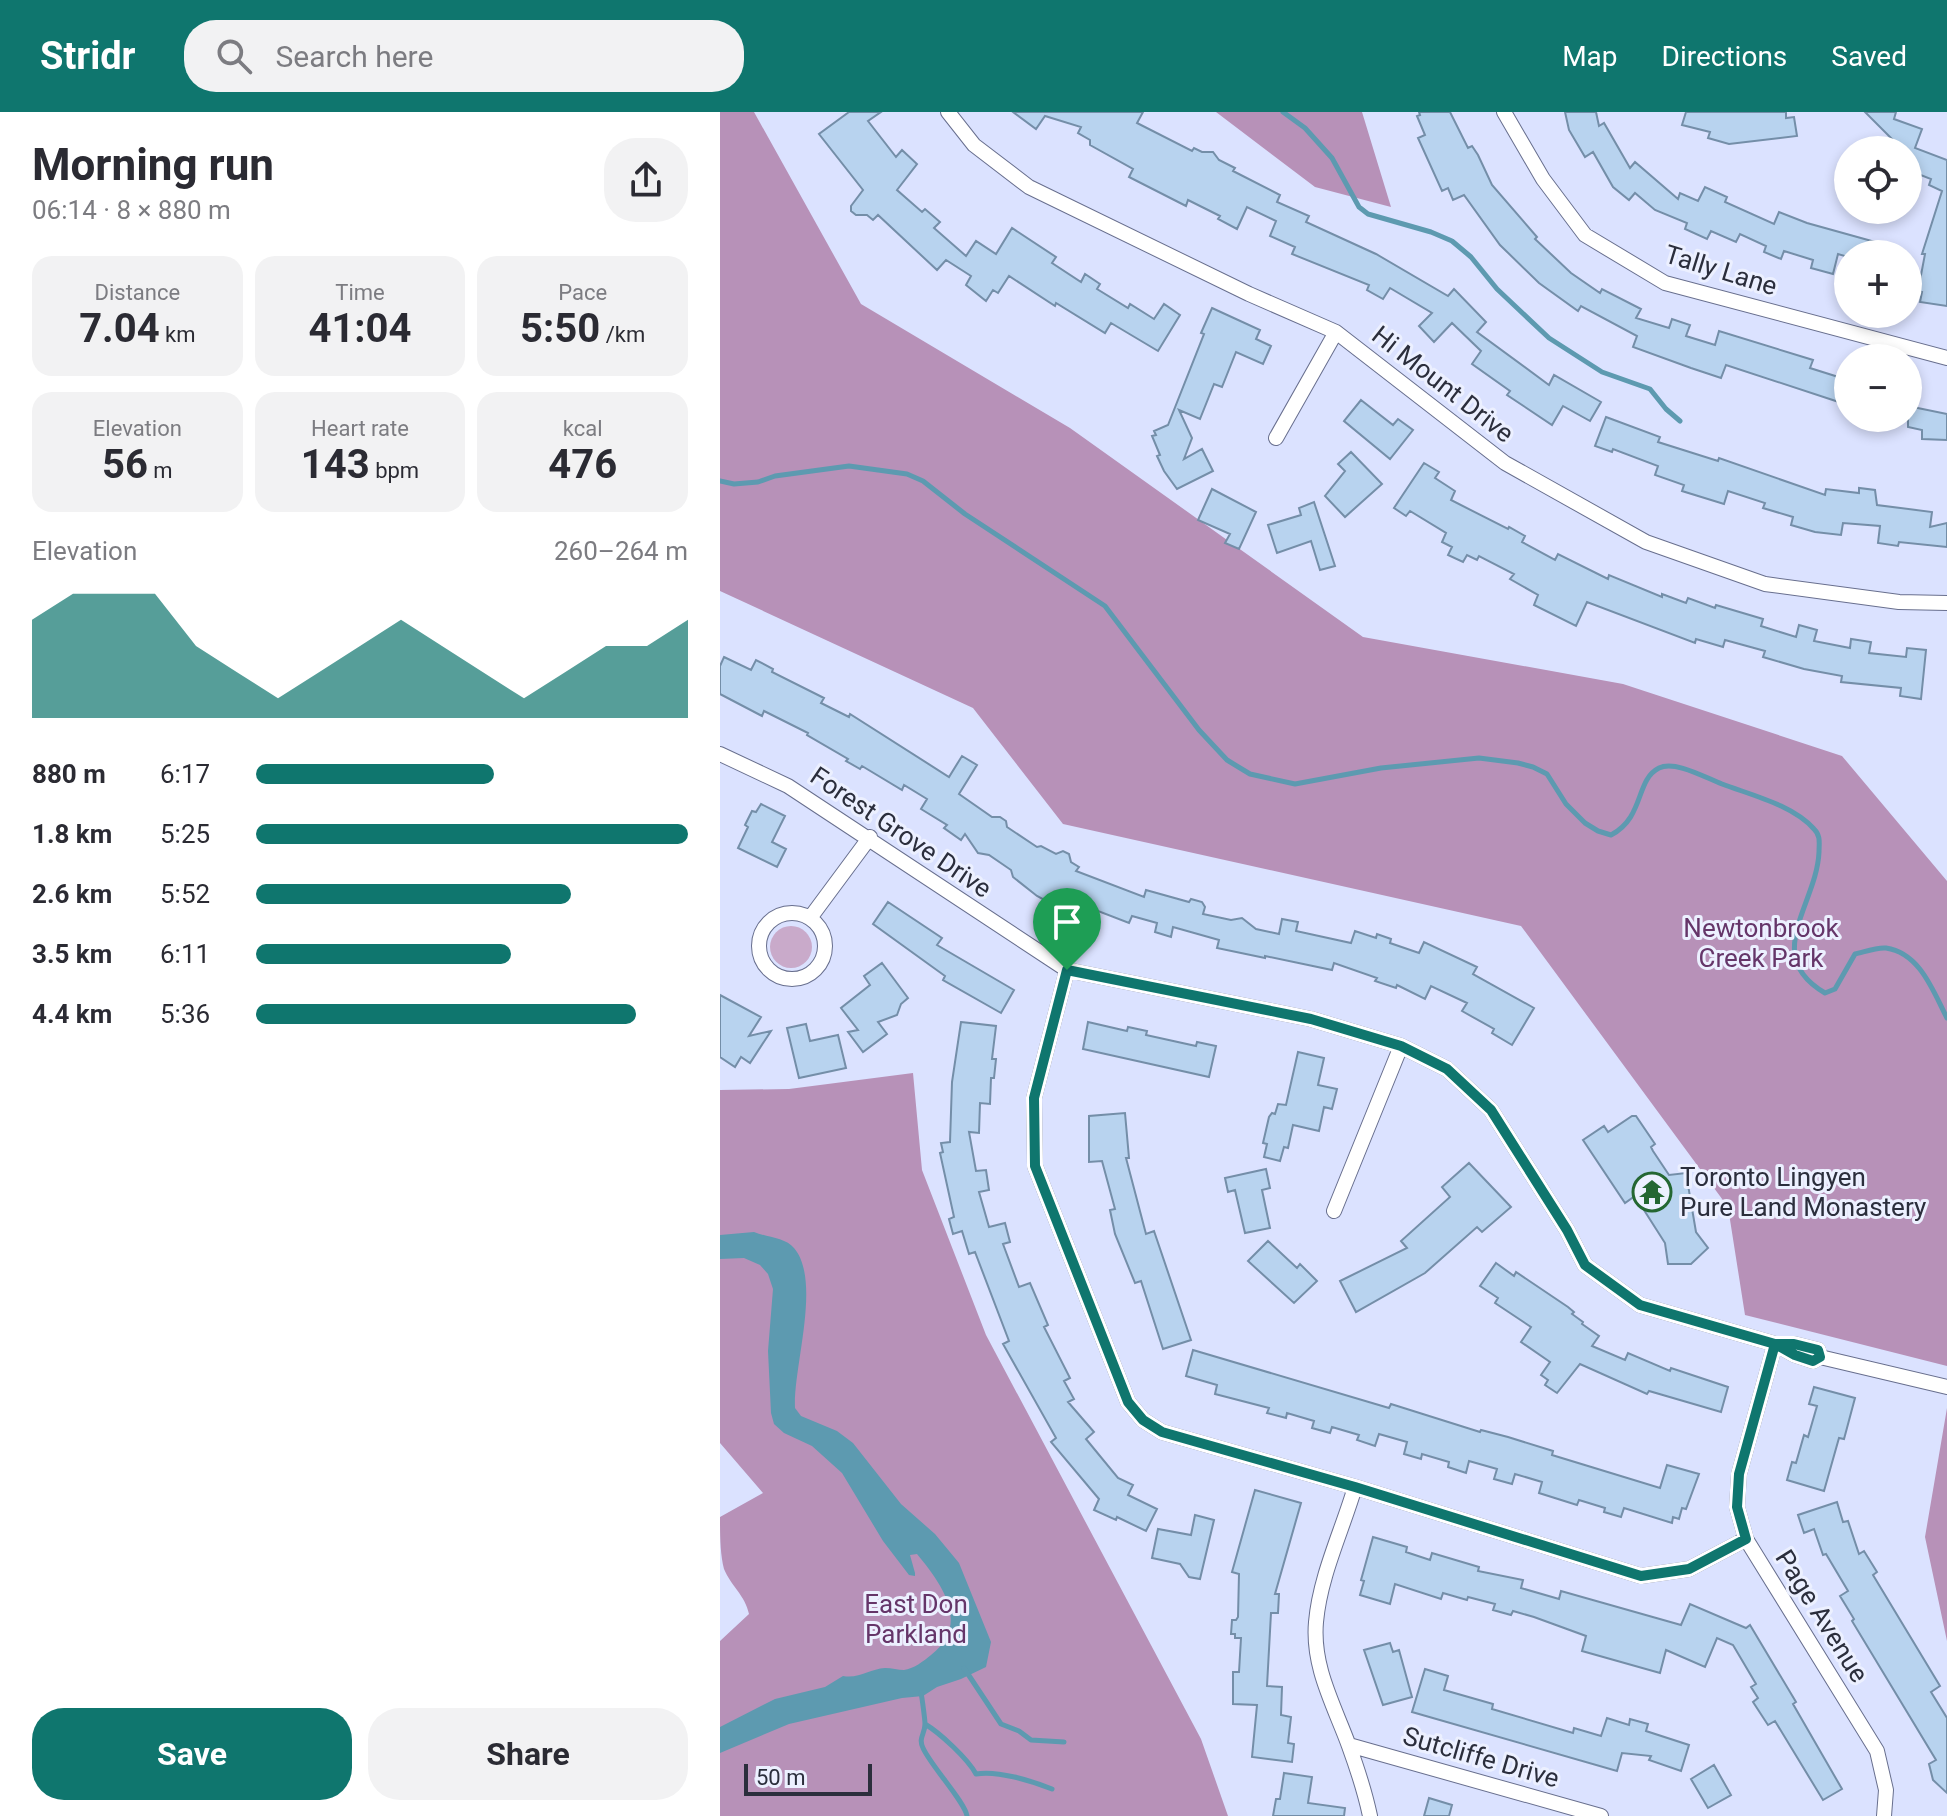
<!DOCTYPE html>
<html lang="en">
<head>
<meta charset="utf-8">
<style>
  :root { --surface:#fff; --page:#f2f2f3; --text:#2b2b33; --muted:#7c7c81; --accent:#0f766e }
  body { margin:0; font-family:Roboto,sans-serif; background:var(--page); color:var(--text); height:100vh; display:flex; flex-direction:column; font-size:30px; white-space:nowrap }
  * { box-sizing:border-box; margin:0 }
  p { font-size:26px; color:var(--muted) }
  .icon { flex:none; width:44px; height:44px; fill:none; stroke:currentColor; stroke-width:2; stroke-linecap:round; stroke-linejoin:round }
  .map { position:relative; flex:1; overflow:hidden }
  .side { display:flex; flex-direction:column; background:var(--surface); width:720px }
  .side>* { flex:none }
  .buttons { position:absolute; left:1114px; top:24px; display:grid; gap:16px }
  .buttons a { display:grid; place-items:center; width:88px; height:88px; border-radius:50%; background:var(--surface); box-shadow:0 4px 12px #0003; font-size:40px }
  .scale { position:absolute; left:24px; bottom:20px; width:128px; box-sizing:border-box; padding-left:8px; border:4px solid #2b2e3c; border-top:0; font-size:22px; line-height:28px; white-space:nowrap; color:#2b2e3c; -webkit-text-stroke:6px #ecf0ff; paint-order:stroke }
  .pin { position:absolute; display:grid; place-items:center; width:68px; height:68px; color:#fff; margin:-82px -34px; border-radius:50% 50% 50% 0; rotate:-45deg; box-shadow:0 0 8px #0007 }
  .pin .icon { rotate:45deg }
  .round { display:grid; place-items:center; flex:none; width:84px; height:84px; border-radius:32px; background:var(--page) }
  .overview { display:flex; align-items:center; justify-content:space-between; height:136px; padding:0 32px }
  h1 { font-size:44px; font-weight:700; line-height:60px }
  .stats { display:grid; grid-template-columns:repeat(3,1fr); gap:12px; height:136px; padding:8px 32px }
  .stats div { display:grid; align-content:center; border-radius:20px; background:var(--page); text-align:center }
  .stats b { font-size:40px; font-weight:700 }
  .stats small { font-size:22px; font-weight:400 }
  .stats p { font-size:22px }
  .chart { height:224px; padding:16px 32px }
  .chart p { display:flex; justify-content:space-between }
  .chart svg { width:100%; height:144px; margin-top:8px; fill:var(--accent); opacity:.7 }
  .primary-button { display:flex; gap:16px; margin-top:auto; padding:16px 32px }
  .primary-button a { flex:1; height:92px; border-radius:32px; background:var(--accent); color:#fff; font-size:32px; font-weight:700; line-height:92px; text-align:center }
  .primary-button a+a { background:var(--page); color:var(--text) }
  ul { padding:0 32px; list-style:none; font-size:26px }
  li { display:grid; grid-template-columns:128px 96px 1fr; align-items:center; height:60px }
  li i { height:20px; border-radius:10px; background:var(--accent) }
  header { display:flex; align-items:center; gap:48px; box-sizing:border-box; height:112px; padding:0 40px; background:var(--accent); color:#fff }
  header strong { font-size:38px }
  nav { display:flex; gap:44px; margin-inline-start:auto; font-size:28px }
  .search { width:560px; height:72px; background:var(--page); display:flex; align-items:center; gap:20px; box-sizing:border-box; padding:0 28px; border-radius:32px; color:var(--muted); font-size:30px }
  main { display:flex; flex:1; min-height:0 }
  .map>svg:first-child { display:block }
  .green { fill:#c9aaca }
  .forest { fill:#b791b8 }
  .water { fill:#5d9ab0 }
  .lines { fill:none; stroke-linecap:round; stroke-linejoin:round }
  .stream { stroke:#5d9ab0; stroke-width:5 }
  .building { fill:#b8d3ef; stroke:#748ea8; stroke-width:2 }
  .minor-casing { stroke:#686f8e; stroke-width:16 }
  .minor { stroke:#fff; stroke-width:14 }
  .route-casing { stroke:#fff; stroke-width:16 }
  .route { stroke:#0f766e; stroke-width:10 }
  .labels { text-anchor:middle; stroke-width:6; stroke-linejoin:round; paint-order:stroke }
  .street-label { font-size:26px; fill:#2b2e3c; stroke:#ecf0ff }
  .park-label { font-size:26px; fill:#653569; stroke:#ecf0ff }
  .poi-label { font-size:26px; fill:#2b2e3c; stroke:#ecf0ff; text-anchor:start }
</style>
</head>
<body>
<header>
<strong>Stridr</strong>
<div class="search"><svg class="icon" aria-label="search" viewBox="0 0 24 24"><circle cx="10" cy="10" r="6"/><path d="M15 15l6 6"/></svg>Search here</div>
<nav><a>Map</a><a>Directions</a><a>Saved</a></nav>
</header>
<main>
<section class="side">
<div class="overview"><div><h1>Morning run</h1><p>06:14 · 8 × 880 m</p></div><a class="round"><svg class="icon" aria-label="share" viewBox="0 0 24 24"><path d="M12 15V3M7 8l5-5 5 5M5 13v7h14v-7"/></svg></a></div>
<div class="stats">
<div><p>Distance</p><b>7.04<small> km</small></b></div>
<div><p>Time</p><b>41:04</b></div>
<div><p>Pace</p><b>5:50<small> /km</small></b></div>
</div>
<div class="stats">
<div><p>Elevation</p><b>56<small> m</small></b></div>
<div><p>Heart rate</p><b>143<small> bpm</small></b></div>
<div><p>kcal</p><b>476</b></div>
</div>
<div class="chart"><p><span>Elevation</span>260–264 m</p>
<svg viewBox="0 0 160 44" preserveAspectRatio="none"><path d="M0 44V14L10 6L20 6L30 6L40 22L50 30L60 38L70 30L80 22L90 14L100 22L110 30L120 38L130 30L140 22L150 22L160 14V44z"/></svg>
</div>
<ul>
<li><b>880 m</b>6:17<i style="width:55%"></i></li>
<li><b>1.8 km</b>5:25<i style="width:100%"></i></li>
<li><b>2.6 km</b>5:52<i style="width:73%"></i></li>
<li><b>3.5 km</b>6:11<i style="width:59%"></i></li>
<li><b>4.4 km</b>5:36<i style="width:88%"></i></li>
</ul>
<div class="primary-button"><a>Save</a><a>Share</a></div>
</section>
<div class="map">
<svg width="1227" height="1704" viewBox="0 0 1227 1704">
  <rect width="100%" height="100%" fill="#dbe2ff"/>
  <path class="green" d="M50 835a21 21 0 1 1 42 0a21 21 0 1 1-42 0Z"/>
  <path class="forest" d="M0,0H34L141,192L350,316L643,525L903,572L1122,644L1227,769V1254L1025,1203L1008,1095L801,814L343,712L253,596L0,479Z
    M496,0H642L671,95L595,75Z
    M193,961L202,1058L266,1223L481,1627L508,1704H0V1529L29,1502C25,1483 11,1474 4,1457C0,1442 0,1421 0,1405L43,1381L0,1331V978L69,977Z
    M1227,1296V1529L1205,1425Z"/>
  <path class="water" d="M34,1120C46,1125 66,1126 74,1136C102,1169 73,1255 75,1296L81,1304L117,1319L133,1331L181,1392L215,1422L239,1451L271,1530L266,1555L241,1567L217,1575L203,1584L182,1586L69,1612L0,1641V1615L55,1587L105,1575L123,1564C139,1567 150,1557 165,1556C172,1556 178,1558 184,1558C193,1557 204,1549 211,1543C251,1513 222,1472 197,1442L190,1443L195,1461V1464L189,1463L163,1429L122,1361L92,1334L64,1321L54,1312L51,1301L48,1239L53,1177L48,1162L40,1153L24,1146L0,1147V1123Z"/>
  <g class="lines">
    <path class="stream" d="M563,0L585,16L612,46L639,95L648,102L711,120L732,129L751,145L777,177L829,226L882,260L930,277L946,297L960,309
      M0,369L14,372L38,370L55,364L129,354L187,362L203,369L245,402L385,494L479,618L507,648L530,662L575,672L661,656L759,646L798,651L813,655L827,662L846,692L865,711L878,719L891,723C925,705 915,668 939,656C955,648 986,666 1002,672C1031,683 1073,693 1094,717C1101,724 1099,731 1099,740C1097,792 1041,844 1105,881L1115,877L1135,842C1144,840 1157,835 1166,836C1200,841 1213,879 1227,906
      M244,1556L281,1612L299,1619L311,1628L344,1630
      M201,1581C202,1585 205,1608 205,1612C205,1622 198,1626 203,1636C211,1654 245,1690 247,1704
      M205,1612C220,1621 248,1647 256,1662C277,1658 312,1669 332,1677"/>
  </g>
  <path class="building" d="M129,0H161L148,9L176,45L182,38L197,52L177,78L202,100L205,97L220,110L214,116L246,144L256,129L276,142L292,116L336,145L332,151L361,170L365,162L380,172L377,177L408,196L410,192L434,207L444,192L460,203L438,239L391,211L385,221L336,191L335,194L289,164L278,181L273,178L266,189L246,173L251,164L226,148L217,158L158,103L153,108L147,103H136L131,99V94L143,78L99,22Z
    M293,0H423L417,11L472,39L474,36L482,40H493L499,48L515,56L513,59L560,83L557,90L589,104L586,110L656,142L728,184L734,177L766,210L757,220L829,273L834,263L881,290L870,309L843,294L832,313L787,283L790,279L752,252L761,239L732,211L714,230L699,214L712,201L670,176L663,187L647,178L649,173L572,142L575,135L550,124L556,109L527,95L517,117L498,107L500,104L468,88L466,94L409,65L413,57L370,33V28L358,21L361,15L325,4L316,17Z
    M699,0H730L748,36L752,34L758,43L772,73L817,125L815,127L851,161L880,181L882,177L921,197L916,206L949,216L952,207L970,213L966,224L995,233L999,219L1093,248L1090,256L1128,268V293L1006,253L1001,266L971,256L913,235L917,224L861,194L858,199L819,171L780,133L744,83L733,88L728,76L722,79L698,26L705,23L697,4L700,3Z
    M845,0H876L879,14L884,11L910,56L915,50L958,87L960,81L978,89L985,75L1007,85L1005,90L1054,112L1059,100L1087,111L1184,138L1183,142H1128V145L1118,142L1113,162L1091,156L1093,148L1064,139L1061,147L1044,140L1046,134L1020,122L1016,130L991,119L987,127L965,117L967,111L935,98L915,81L909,88L893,75L873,40L865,45L849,18Z
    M966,0H1066V6L1074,5L1077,24L1009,32L988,26L990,20L962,13Z
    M1145,0H1176L1174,7L1202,17L1195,36L1227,48V194L1200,190L1202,180L1198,179L1205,142H1202L1222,79L1209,73L1211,67L1188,58V38H1170L1174,29Z
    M492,196L540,218L536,227L551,234L543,252L516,240L502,275L494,272L480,307L459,298L472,326L464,347L482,337L493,359L457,377L444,359L437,344L440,343L432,324L436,323L434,319L448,313L484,222L481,221Z
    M641,288L673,313L678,307L693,318L670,347L624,309Z
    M1188,294L1227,302V328L1202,327V318L1188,315Z
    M886,305L940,325L938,330L998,349L999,346L1105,383L1106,377L1139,381V376L1155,378L1157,393L1212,400L1210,415L1227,411V435L1179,430L1178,434L1158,431L1160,414L1123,411L1121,423L1095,420L1071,413L1073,405L1043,396L1045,391L1008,379L1004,392L962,379L964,373L935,363L938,354L893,337L892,340L875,334Z
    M631,340L662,372L625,405L605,384L625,359L618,352Z
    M704,351L719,360L715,366L735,379L731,388L788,417L789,415L805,424L802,430L835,448L838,442L888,467L889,463L942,485V482L966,491L968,486L995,496L996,493L1043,507L1041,514L1076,525L1079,513L1097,518L1094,529L1130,536L1131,527L1151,530L1149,541L1186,545L1187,536L1206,538L1201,587L1180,584L1181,576L1121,570L1122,564L1084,557L1043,545L1045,539L1005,528L1003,535L976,527L975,531L867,490L856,514L814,493L818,483L790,467L794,462L759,444L757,448L747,443L743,450L728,443L732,435L722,430L726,421L690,399L686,404L674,396Z
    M492,377L536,400L519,437L505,431L510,422L478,408Z
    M594,390L615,454L600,458L591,429L557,441L548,413L581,403L579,396Z
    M4,545L31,558L36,548L53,557L52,560L104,586L101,591L129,605L130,602L229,665L242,644L257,653L239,682L272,705H280L286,709L287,715L317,735L321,734L336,742L343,739L349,742L351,750L359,755L356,759L424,785L426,778L469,790L471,787L482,790L485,795L483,802L511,808L522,806L536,817L559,822L562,807L578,810L576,819L631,831L635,819L656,826L657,822L671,827L670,831L699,841L704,830L757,855L753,862L814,896L792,933L772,921L774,917L742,899L747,891L711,874L705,887L677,873L676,876L655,869L657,866L614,851L612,858L545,844V846L497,836L499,828L453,815L451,825L435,820L437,811L412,804L409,811L373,797L369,807L341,797L317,784L293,765L291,758L269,743L258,741L245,722L241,728L224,716L227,713L201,697L207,687L184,673L182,678L142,654L140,657L126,649L128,647L87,623L88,621L44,599L42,604L0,582V554Z
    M41,692L65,704L52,730L66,737L57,755L18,736L28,715L25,713L32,699L36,700Z
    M168,790L222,826L217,833L294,878L281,901L223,868L225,864L153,812Z
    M162,851L188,886L181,892L177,903L158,910L167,922L143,940L128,920L138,918L121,896L150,873L144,864Z
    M0,883L41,905L29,924L51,919L30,951L21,945L15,955L0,945Z
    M241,910L276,914L272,947H276L274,966H271L270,992L260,991L259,1021L249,1020L256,1059L266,1058L269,1078L259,1080L269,1115L285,1111L290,1130L283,1132L299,1175L310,1171L328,1213L324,1215L350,1266L344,1269L354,1287L348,1290L374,1320L366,1327L398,1366L413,1373L408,1383L437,1397L426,1419L397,1405L396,1408L374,1398L379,1387L331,1330L336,1326L283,1232L289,1229L255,1140L249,1142L242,1119L233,1122L229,1107L234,1105L220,1041L223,1040L221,1031L230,1030L232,970Z
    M368,910L407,919L408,915L427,919L426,923L476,934L477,930L496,934L489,965L363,937Z
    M86,912L90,929L118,923L126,956L79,966L67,916Z
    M578,940L604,946L598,973L617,977L612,997L604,995L599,1019L573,1013L568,1036L564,1035L560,1049L544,1045L547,1032L543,1031L549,1005L552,1001L555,1002L558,992L566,993Z
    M405,1001L409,1046H406L426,1122L434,1119L471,1228L443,1237L421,1169L415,1171L395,1122L390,1098L395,1097L382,1049L369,1050V1004Z
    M912,1004H916L935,1032L931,1035L933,1039L949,1063L966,1061L976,1120L988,1136L971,1152H948L945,1131L915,1084L905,1091L863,1028L884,1014L888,1020Z
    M749,1051L791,1095L762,1120L757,1115L705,1161L636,1200L620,1169L687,1136L681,1129L730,1085L722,1075Z
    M546,1057L550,1076L542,1078L550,1116L525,1121L515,1078L508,1080L505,1066Z
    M548,1129L577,1156L580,1152L597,1169L574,1191L528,1149Z
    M776,1151L794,1164L796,1160L848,1195L854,1200L852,1202L863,1210L862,1212L879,1224L872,1234L905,1248L908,1241L950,1259L951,1256L1008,1275L1001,1300L929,1279L927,1282L860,1252L837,1281L825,1273L828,1268L821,1263L830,1250L801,1230L811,1215L775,1191L778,1186L760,1174Z
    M473,1238L669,1296L671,1292L760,1320L761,1318L788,1325L833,1339L832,1343L940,1376L947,1353L979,1362L966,1397L962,1396L959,1407L953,1405L952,1411L904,1396L901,1405L884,1400L885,1396L859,1388L857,1393L819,1381L822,1370L795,1362L792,1372L774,1367L777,1357L749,1349L746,1361L728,1355L729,1350L702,1342L701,1347L684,1342L687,1330L659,1322L655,1334L637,1328L639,1323L612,1315L610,1321L592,1316L594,1309L567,1301L566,1306L547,1301L549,1296L495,1282L497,1273L466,1264Z
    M1094,1275L1135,1286L1124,1327L1119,1326L1104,1379L1067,1368L1072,1350L1076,1351L1084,1323L1088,1325L1097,1294L1089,1292Z
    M535,1378L581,1391L555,1482H559L558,1501H551L547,1574L562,1575L561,1603L571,1605L568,1631L574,1632L572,1650L532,1645L537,1593L513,1592V1560H519L521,1526H515V1522H511L512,1508H516L518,1505L519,1462L512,1460Z
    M1117,1390L1123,1410L1128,1409L1139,1442L1144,1439L1157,1460L1153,1463L1220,1574L1211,1580L1227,1606V1681L1213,1668L1209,1652L1216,1648L1132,1509L1134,1507L1120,1484L1128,1479L1106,1442L1103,1443L1094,1417L1084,1421L1078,1403Z
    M475,1403L494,1408L480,1467L469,1465L460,1452L432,1446L438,1417L471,1423Z
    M653,1425L687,1435L686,1440L710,1448L712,1441L759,1455L758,1459L803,1468L801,1476L839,1487L841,1479L961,1513L970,1492L1026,1516L1030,1513L1076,1590L1073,1592L1122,1677L1103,1688L1055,1609L1048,1613L1033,1590L1038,1586L1031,1575L1036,1572L1013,1533L997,1526L985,1555L946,1538L940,1561L862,1539L866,1524L814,1505L793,1499L791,1503L773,1498L775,1492L748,1485L747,1488L723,1481L721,1487L675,1472L670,1492L640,1483L644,1469L641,1468Z
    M670,1531L673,1540L679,1538L692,1585L663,1593L644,1538Z
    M705,1557L728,1564L724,1578L773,1592L772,1597L853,1621L854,1616L881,1624L887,1606L909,1613L910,1607L928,1612L926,1619L969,1633L961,1659L929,1648L931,1644L902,1641L897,1659L692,1600Z
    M994,1653L1011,1683L988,1696L971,1667Z
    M564,1661L592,1665L588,1691L625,1696L624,1704H553L556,1687H560Z
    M709,1686L732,1693L729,1704H704Z"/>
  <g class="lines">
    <g class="minor-casing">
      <path id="minor" d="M228,0L254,33L309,75L529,182L616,220L785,351L926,430L1045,472L1179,490L1227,491
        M784,0L823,67L865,123L945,171L1227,246
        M556,326L616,220
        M0,642L68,674L347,858L591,907L681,934L727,957L771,998L847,1118L865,1153L920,1193L1055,1232L1075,1243L1093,1249L1100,1245L1227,1275
        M39 834a33 33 0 1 1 66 0a33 33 0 1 1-66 0Z
        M90,806L150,725
        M347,858L314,986L315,1054L408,1290L423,1308L442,1320L635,1375L921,1464L969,1457L1026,1427
        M614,1099L681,934
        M1055,1232L1019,1362L1017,1395L1026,1427L1157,1639L1166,1678L1164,1704
        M1060,1232H1074L1098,1238L1100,1245
        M635,1375C622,1419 600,1464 596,1510C592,1555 614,1593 629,1634C637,1656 645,1680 650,1704
        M629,1633L881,1704"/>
    </g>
    <use href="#minor" class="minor"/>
  </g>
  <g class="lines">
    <g class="route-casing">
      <path id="route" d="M347,858L314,986L315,1054L408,1290L423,1308L442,1320L635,1375L921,1464L969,1457L1026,1427L1017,1395L1019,1362L1055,1232L1075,1243L1093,1249L1100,1245L1098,1238L1074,1232H1055L920,1193L865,1153L847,1118L771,998L727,957L681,934L591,907L347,858"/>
    </g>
    <use href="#route" class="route"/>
  </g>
  <defs>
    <g id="temple-ring" transform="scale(2)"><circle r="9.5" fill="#ecf0ff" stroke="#246732" stroke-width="1.5"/><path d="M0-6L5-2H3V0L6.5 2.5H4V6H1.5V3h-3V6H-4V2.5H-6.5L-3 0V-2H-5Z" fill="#246732"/></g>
  </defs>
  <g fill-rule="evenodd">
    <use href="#temple-ring" x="932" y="1080"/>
  </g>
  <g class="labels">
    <g class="street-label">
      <text transform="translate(1001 158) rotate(17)" y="9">Tally Lane</text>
      <text transform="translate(723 272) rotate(38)" y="9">Hi Mount Drive</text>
      <text transform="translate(181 720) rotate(34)" y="9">Forest Grove Drive</text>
      <text transform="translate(1102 1504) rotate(58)" y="9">Page Avenue</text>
      <text transform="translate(761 1645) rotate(16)" y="9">Sutcliffe Drive</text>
    </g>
    <g class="park-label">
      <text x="1041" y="825">Newtonbrook<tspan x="1041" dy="30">Creek Park</tspan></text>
      <text x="196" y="1501">East Don<tspan x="196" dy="30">Parkland</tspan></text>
    </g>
    <g class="poi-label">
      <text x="960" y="1074">Toronto Lingyen<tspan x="960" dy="30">Pure Land Monastery</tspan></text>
    </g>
  </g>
</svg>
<div class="buttons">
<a><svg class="icon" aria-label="locate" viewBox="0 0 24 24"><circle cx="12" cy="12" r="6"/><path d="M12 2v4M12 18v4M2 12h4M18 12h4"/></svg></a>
<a>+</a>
<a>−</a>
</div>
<div class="scale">50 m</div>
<div class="pin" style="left:347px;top:858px;background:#1e9e55"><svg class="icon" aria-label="arrive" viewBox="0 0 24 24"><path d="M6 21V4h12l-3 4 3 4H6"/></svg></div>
</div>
</main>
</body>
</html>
